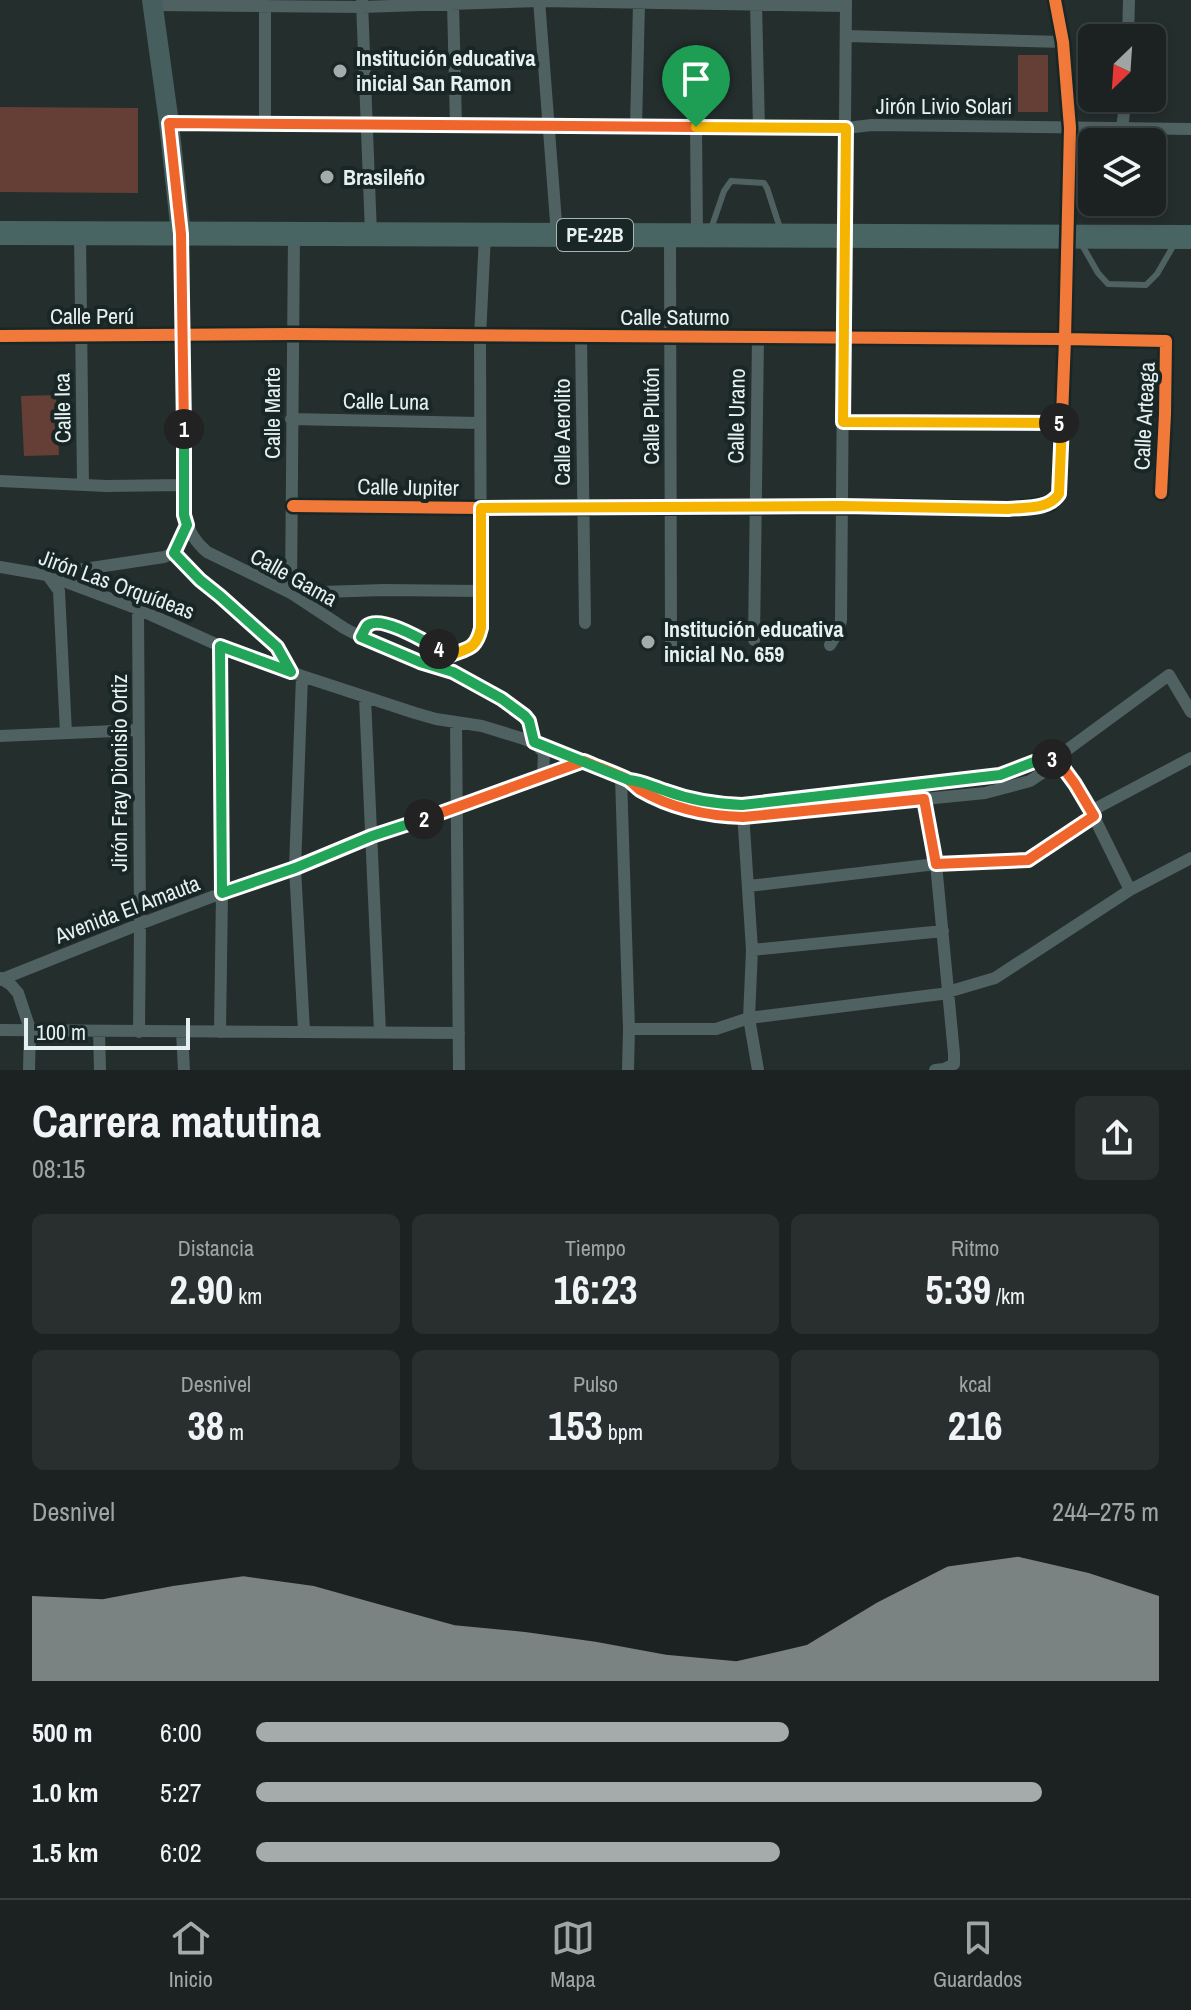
<!DOCTYPE html>
<html lang="es">
<head>
<meta charset="utf-8">
<style>
  :root { --surface:#1b2221; --page:#282f2e; --text:#f1f3f6; --muted:#a0a4a5; --line:#393f3f; --accent:#a3acab }
  body { margin:0; font-family:"Archivo Narrow",sans-serif; background:var(--page); color:var(--text); height:100vh; display:flex; flex-direction:column; font-size:30px; white-space:nowrap }
  * { box-sizing:border-box; margin:0 }
  p { font-size:26px; color:var(--muted) }
  .icon { flex:none; width:44px; height:44px; fill:none; stroke:currentColor; stroke-width:2; stroke-linecap:round; stroke-linejoin:round }
  .map { position:relative; height:1070px; overflow:hidden }
  .panel { display:flex; flex-direction:column; background:var(--surface); flex:1 }
  .panel>* { flex:none }
  .needle { width:52px; rotate:205deg }
  .controls { position:absolute; left:1078px; top:24px; display:grid; gap:16px }
  .controls a { display:grid; place-items:center; width:88px; height:88px; border-radius:12px; background:var(--surface); box-shadow:0 4px 12px #0003,0 0 0 2px var(--line); font-size:40px }
  .scale { position:absolute; left:24px; bottom:20px; width:166px; box-sizing:border-box; padding-left:8px; border:4px solid #e7f0f0; border-top:0; font-size:22px; line-height:28px; white-space:nowrap; color:#e7f0f0; -webkit-text-stroke:6px #182726; paint-order:stroke }
  .pin { position:absolute; display:grid; place-items:center; width:68px; height:68px; color:#fff; margin:-82px -34px; border-radius:50% 50% 50% 0; rotate:-45deg; box-shadow:0 0 8px #0007 }
  .pin .icon { rotate:45deg }
  .km { position:absolute; width:40px; height:40px; margin:-20px; border-radius:50%; background:#222; color:#fff; font-size:22px; line-height:40px; text-align:center }
  .round { display:grid; place-items:center; flex:none; width:84px; height:84px; border-radius:12px; background:var(--page) }
  .head { display:flex; align-items:center; justify-content:space-between; height:136px; padding:0 32px }
  h1 { font-size:44px; font-weight:700; line-height:60px }
  .metrics { display:grid; grid-template-columns:repeat(3,1fr); gap:12px; height:136px; padding:8px 32px }
  .metrics div { display:grid; align-content:center; border-radius:12px; background:var(--page); text-align:center }
  .metrics b { font-size:40px; font-weight:700 }
  .metrics small { font-size:22px; font-weight:400 }
  .metrics p { font-size:22px }
  .chart { height:224px; padding:16px 32px }
  .chart p { display:flex; justify-content:space-between }
  .chart svg { width:100%; height:144px; margin-top:8px; fill:var(--accent); opacity:.7 }
  ul { padding:0 32px; list-style:none; font-size:26px }
  li { display:grid; grid-template-columns:128px 96px 1fr; align-items:center; height:60px }
  li i { height:20px; border-radius:10px; background:var(--accent) }
  .tab-bar { display:flex; justify-content:space-around; align-items:center; height:112px; border-top:2px solid var(--line); background:var(--surface); font-size:22px; color:var(--muted) }
  .tab-bar a { display:grid; justify-items:center; gap:4px }
  .tab-bar .current { color:var(--accent) }
  .map>svg:first-child { display:block }
  .green { fill:#653f36 }
  .lines { fill:none; stroke-linecap:round; stroke-linejoin:round }
  .lane { stroke:#4f6161; stroke-width:6 }
  .street { stroke:#4f6161; stroke-width:12 }
  .primary { stroke:#465f5e; stroke-width:20 }
  .highway { stroke:#486463; stroke-width:24 }
  .cycleway-casing { stroke:#182726; stroke-width:17 }
  .cycleway { stroke:#f17a3a; stroke-width:12 }
  .split-1-casing { stroke:#fff; stroke-width:16 }
  .split-2-casing { stroke:#fff; stroke-width:16 }
  .split-3-casing { stroke:#fff; stroke-width:16 }
  .split-4-casing { stroke:#fff; stroke-width:16 }
  .split-5-casing { stroke:#fff; stroke-width:16 }
  .split-6-casing { stroke:#fff; stroke-width:16 }
  .split-1 { stroke:#f0652b; stroke-width:10 }
  .split-2 { stroke:#22a559; stroke-width:10 }
  .split-3 { stroke:#f0652b; stroke-width:10 }
  .split-4 { stroke:#22a559; stroke-width:10 }
  .split-5 { stroke:#f5b400; stroke-width:10 }
  .split-6 { stroke:#f5b400; stroke-width:10 }
  .poi-dot { fill:#a3acab; stroke:#182726; stroke-width:3 }
  .labels { text-anchor:middle; stroke-width:8; stroke-linejoin:round; paint-order:stroke }
  .shield { fill:#182726; stroke:#a9b4b3; stroke-width:2 }
  .shield-label { font-size:20px; font-weight:bold; fill:#e7f0f0 }
  .poi-label { font-size:22px; font-weight:bold; fill:#e7f0f0; stroke:#182726; text-anchor:start }
  .street-label { font-size:22px; fill:#e7f0f0; stroke:#182726 }
</style>
</head>
<body>
<div class="map">
<svg width="1191" height="1070" viewBox="0 0 1191 1070">
  <rect width="100%" height="100%" fill="#242e2c"/>
  <path class="green" d="M1018,55H1048V112H1018Z
    M0,107L138,108V193L0,192Z
    M56,395L59,455L24,456L21,396Z"/>
  <g class="lines">
    <path class="lane" d="M711,229L724,191L731,181L764,183L767,188L780,228
      M1082,245L1098,273L1108,284L1146,285L1157,274L1175,243"/>
    <path class="street" d="M539,0L557,235
      M362,2L371,234
      M453,3L456,126
      M756,4L759,128
      M153,5L362,7L539,1L846,6
      M847,36L1063,42
      M1128,38L1129,0
      M169,123L846,128L872,125L1191,129
      M265,124V5
      M636,127L639,3
      M696,127L697,235
      M1122,128L1126,98
      M80,233L83,485
      M181,234L184,515C188,530 195,542 207,552L291,593L344,628L361,637L420,662L453,672L502,699L525,716L529,721L534,742L544,753L543,777
      M294,234L291,593L384,590L480,591
      M670,235L671,645
      M0,336L293,334L1065,339L1166,341L1165,414L1161,493
      M581,337L585,623
      M291,419L479,423
      M843,422L1062,423
      M0,481L106,486L184,485
      M293,506L481,508L914,507L1008,509L1050,504L1059,494L1065,339L1070,128L1063,42L1055,0
      M187,525L174,553L200,580L220,596L277,647L291,672
      M0,567L47,575L138,609L220,646L302,676L415,713L436,719L482,726L521,738L629,780C642,781 653,787 666,791C690,799 716,804 742,805L1000,775L1034,762L1056,758
      M51,574L164,557L174,553
      M49,577L59,591L66,733
      M138,609L140,924L139,1032
      M361,637C362,635 366,627 367,626C381,614 436,648 451,655C470,648 476,649 481,628L480,337L485,235
      M754,640L758,337
      M830,645L839,630L841,620L846,0
      M220,646L222,893L220,1032
      M302,676L295,868L304,1031
      M365,698L380,1032
      M456,722L459,1070
      M0,736L138,730
      M1056,758L1091,811L1130,890
      M621,777L629,1029L628,1070
      M631,782C657,806 709,816 743,817L985,793L1030,781L1045,771L1056,758L1169,675L1191,712
      M923,794L936,864L954,1054V1064L944,1069L935,1070
      M1091,811L1191,758
      M743,812L752,950L749,1018L758,1070
      M749,886L936,864L1028,860L1094,816
      M752,950L943,931
      M0,978L11,985L18,993L30,1029L29,1070
      M0,980L140,924L222,893L295,868L372,836L457,808L584,761
      M629,1029H716L749,1018L941,994L995,978L1130,890L1191,858
      M0,1030L459,1033
      M99,1032L100,1070
      M182,1032L184,1070"/>
    <path class="primary" d="M152,0L169,123L181,234"/>
    <path class="highway" d="M0,233L1191,237"/>
    <g class="cycleway-casing">
      <path id="cycleway" d="M0,336L293,334L1065,339L1166,341L1165,414L1161,493
        M293,506L481,508L914,507L1008,509L1050,504L1059,494L1065,339L1070,128L1063,42L1055,0"/>
    </g>
    <use href="#cycleway" class="cycleway"/>
  </g>
  <g class="lines">
    <g class="split-1-casing">
      <path id="split-1" d="M184,429L181,234L169,123L696,127"/>
    </g>
    <g class="split-2-casing">
      <path id="split-2" d="M184,429V515L187,525L174,553L200,580L220,596L277,647L291,672L220,646L222,893L295,868L372,836L424,819"/>
    </g>
    <g class="split-3-casing">
      <path id="split-3" d="M424,819L584,761C598,767 612,772 625,778C631,781 635,786 640,790C671,808 708,816 743,817L924,799L936,864L1028,860L1094,816L1075,784L1056,758L1052,759"/>
    </g>
    <g class="split-4-casing">
      <path id="split-4" d="M439,649C426,642 380,614 367,626C366,627 362,635 361,637L420,662L453,672L502,699L525,716L529,721L534,742L629,780C642,781 653,787 666,791C690,800 716,804 742,805L1000,775L1034,762L1052,759"/>
    </g>
    <g class="split-5-casing">
      <path id="split-5" d="M439,649L451,655C469,648 476,649 481,628V508L842,506L1008,509C1026,507 1048,510 1059,494L1062,423H1059"/>
    </g>
    <g class="split-6-casing">
      <path id="split-6" d="M696,127L846,128L843,422L1059,423"/>
    </g>
    <use href="#split-1" class="split-1"/>
    <use href="#split-2" class="split-2"/>
    <use href="#split-3" class="split-3"/>
    <use href="#split-4" class="split-4"/>
    <use href="#split-5" class="split-5"/>
    <use href="#split-6" class="split-6"/>
  </g>
  <g class="poi-dot">
    <circle cx="340" cy="71" r="8"/>
    <circle cx="327" cy="177" r="8"/>
    <circle cx="648" cy="642" r="8"/>
  </g>
  <g class="labels">
    <rect class="shield" x="557" y="219" width="76" height="32" rx="6"/>
    <g class="shield-label">
      <text x="595" y="242">PE-22B</text>
    </g>
    <g class="poi-label">
      <text x="356" y="66">Institución educativa<tspan x="356" dy="25">inicial San Ramon</tspan></text>
      <text x="343" y="185">Brasileño</text>
      <text x="664" y="637">Institución educativa<tspan x="664" dy="25">inicial No. 659</tspan></text>
    </g>
    <g class="street-label">
      <text x="944" y="114">Jirón Livio Solari</text>
      <text x="92" y="324">Calle Perú</text>
      <text x="675" y="325">Calle Saturno</text>
      <text transform="translate(386 401) rotate(1)" y="8">Calle Luna</text>
      <text transform="translate(62 408) rotate(-91)" y="8">Calle Ica</text>
      <text transform="translate(272 413) rotate(-90)" y="8">Calle Marte</text>
      <text transform="translate(651 416) rotate(-90)" y="8">Calle Plutón</text>
      <text transform="translate(736 416) rotate(-89)" y="8">Calle Urano</text>
      <text transform="translate(1144 416) rotate(-87)" y="8">Calle Arteaga</text>
      <text transform="translate(562 432) rotate(-90)" y="8">Calle Aerolito</text>
      <text transform="translate(408 487) rotate(1)" y="8">Calle Jupiter</text>
      <text transform="translate(294 577) rotate(29)" y="8">Calle Gama</text>
      <text transform="translate(117 584) rotate(20)" y="8">Jirón Las Orquídeas</text>
      <text transform="translate(119 773) rotate(-90)" y="8">Jirón Fray Dionisio Ortiz</text>
      <text transform="translate(127 909) rotate(-21)" y="8">Avenida El Amauta</text>
    </g>
  </g>
</svg>
<div class="controls">
<a><svg class="needle" viewBox="-14 -14 28 28"><path d="M0-13l5 13h-10z" fill="#e53935"/><path d="M0 13l5-13h-10z" fill="#a0a4a5"/></svg></a>
<a><svg class="icon" aria-label="layers" viewBox="0 0 24 24"><path d="M12 4l9 5-9 5-9-5zM3 14l9 5 9-5"/></svg></a>
</div>
<div class="scale">100 m</div>
<div class="pin" style="left:696px;top:127px;background:#1e9e55"><svg class="icon" aria-label="arrive" viewBox="0 0 24 24"><path d="M6 21V4h12l-3 4 3 4H6"/></svg></div>
<b class="km" style="left:184px;top:429px">1</b>
<b class="km" style="left:424px;top:819px">2</b>
<b class="km" style="left:1052px;top:759px">3</b>
<b class="km" style="left:439px;top:649px">4</b>
<b class="km" style="left:1059px;top:423px">5</b>
</div>
<section class="panel">
<div class="head"><div><h1>Carrera matutina</h1><p>08:15</p></div><a class="round"><svg class="icon" aria-label="share" viewBox="0 0 24 24"><path d="M12 15V3M7 8l5-5 5 5M5 13v7h14v-7"/></svg></a></div>
<div class="metrics">
<div><p>Distancia</p><b>2.90<small> km</small></b></div>
<div><p>Tiempo</p><b>16:23</b></div>
<div><p>Ritmo</p><b>5:39<small> /km</small></b></div>
</div>
<div class="metrics">
<div><p>Desnivel</p><b>38<small> m</small></b></div>
<div><p>Pulso</p><b>153<small> bpm</small></b></div>
<div><p>kcal</p><b>216</b></div>
</div>
<div class="chart"><p><span>Desnivel</span>244–275 m</p>
<svg viewBox="0 0 160 44" preserveAspectRatio="none"><path d="M0 44V18L10 19L20 15L30 12L40 15L50 21L60 27L70 29L80 32L90 36L100 38L110 33L120 20L130 9L140 6L150 11L160 18V44z"/></svg>
</div>
<ul>
<li><b>500 m</b>6:00<i style="width:59%"></i></li>
<li><b>1.0 km</b>5:27<i style="width:87%"></i></li>
<li><b>1.5 km</b>6:02<i style="width:58%"></i></li>
</ul>
</section>
<nav class="tab-bar">
<a class="current"><svg class="icon" aria-label="home" viewBox="0 0 24 24"><path d="M3 11l9-7 9 7M6 9v11h12V9"/></svg>Inicio</a>
<a><svg class="icon" aria-label="map" viewBox="0 0 24 24"><path d="M3 6l6-2 6 2 6-2v14l-6 2-6-2-6 2zM9 4v14M15 6v14"/></svg>Mapa</a>
<a><svg class="icon" aria-label="saved" viewBox="0 0 24 24"><path d="M7 4h10v16l-5-4-5 4z"/></svg>Guardados</a>
</nav>
</body>
</html>
